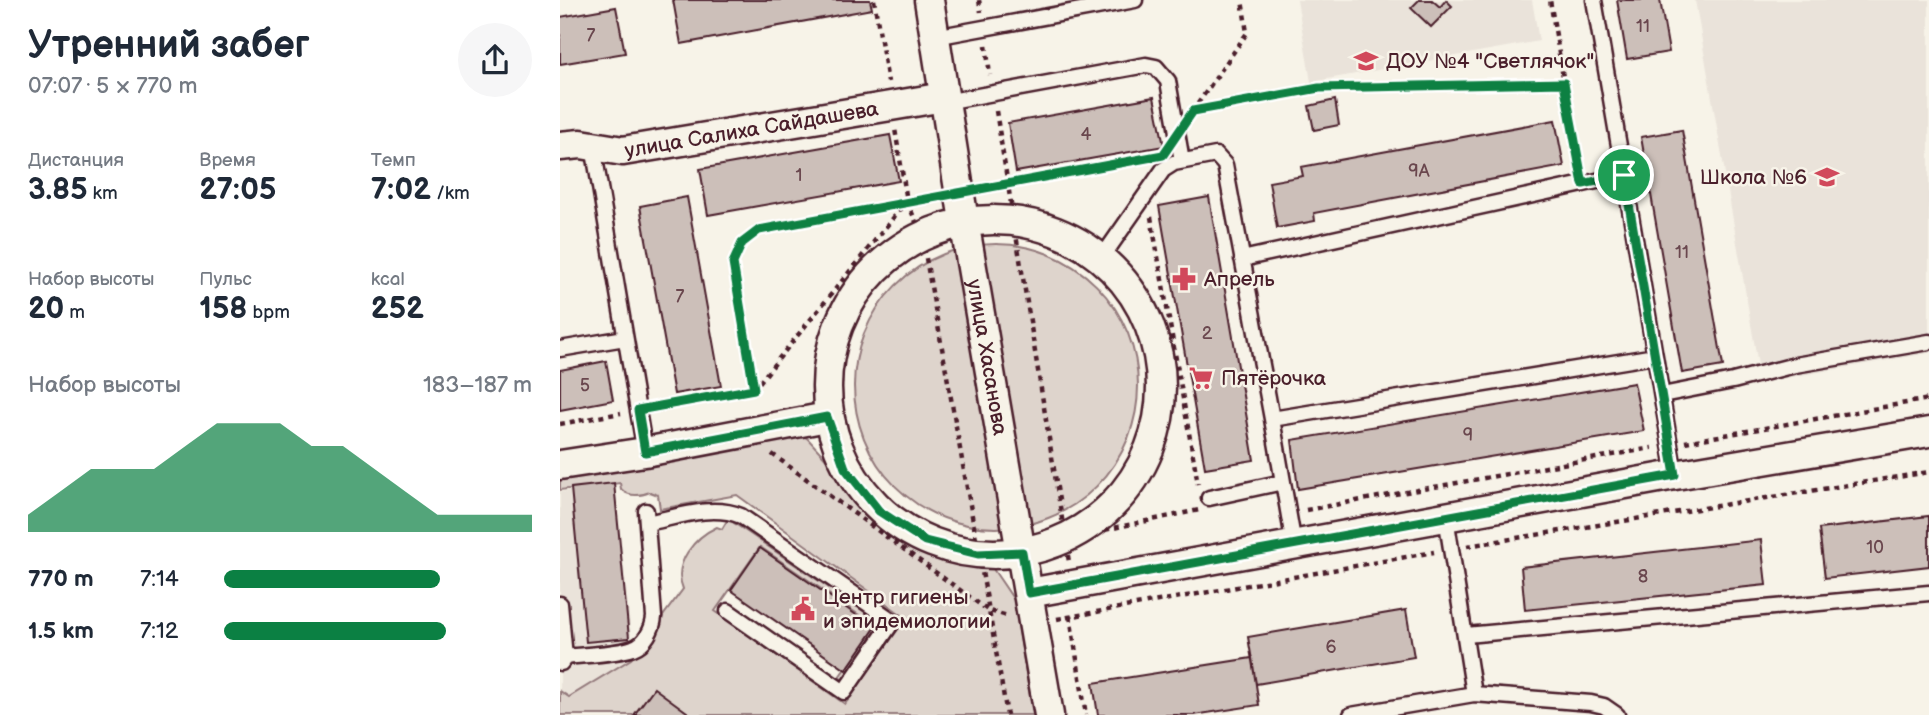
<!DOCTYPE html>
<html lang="ru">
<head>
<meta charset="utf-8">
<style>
  :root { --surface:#fff; --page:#f6f6f7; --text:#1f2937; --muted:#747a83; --accent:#0b8043 }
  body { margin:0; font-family:"Balsamiq Sans",sans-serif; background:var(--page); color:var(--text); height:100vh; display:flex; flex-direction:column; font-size:26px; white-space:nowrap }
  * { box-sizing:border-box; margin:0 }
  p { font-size:23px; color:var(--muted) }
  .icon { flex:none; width:38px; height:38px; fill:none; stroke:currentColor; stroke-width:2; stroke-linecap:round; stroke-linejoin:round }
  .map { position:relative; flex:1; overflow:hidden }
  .details { display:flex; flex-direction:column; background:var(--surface); width:560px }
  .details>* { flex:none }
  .pin { position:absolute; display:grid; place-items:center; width:60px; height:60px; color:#fff; margin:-30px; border:4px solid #fff; border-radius:50%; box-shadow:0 2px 7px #0007 }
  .round { display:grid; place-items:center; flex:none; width:74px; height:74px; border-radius:37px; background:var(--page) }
  .head { display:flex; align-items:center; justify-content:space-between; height:119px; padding:0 28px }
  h1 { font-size:38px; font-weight:600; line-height:52px }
  .stats { display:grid; grid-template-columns:repeat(3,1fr); gap:10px; height:119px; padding:7px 28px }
  .stats div { display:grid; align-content:center }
  .stats b { font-size:30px; font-weight:600 }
  .stats small { font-size:19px; font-weight:400 }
  .stats p { font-size:19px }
  .chart { height:196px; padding:14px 28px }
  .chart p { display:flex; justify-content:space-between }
  .chart svg { width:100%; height:126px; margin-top:7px; fill:var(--accent); opacity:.7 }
  ul { padding:0 28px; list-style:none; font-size:23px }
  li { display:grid; grid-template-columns:112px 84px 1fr; align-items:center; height:52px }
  li i { height:18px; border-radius:9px; background:var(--accent) }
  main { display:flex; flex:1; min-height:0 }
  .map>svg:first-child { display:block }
  .built { fill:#eae3da }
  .green { fill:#ded4cc; stroke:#947a7c; stroke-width:2 }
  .building { fill:#ccbfb9; stroke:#4a1f2b; stroke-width:2 }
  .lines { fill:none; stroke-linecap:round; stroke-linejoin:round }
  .service-casing { stroke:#4a1f2b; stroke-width:19 }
  .minor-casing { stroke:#4a1f2b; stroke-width:33 }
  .path { stroke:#4a1f2b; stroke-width:4.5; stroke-dasharray:5 5; stroke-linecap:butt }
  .service { stroke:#f7f3e8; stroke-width:14 }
  .minor { stroke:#f7f3e8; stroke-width:28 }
  .route-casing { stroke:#fff; stroke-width:14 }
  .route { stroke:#0b8043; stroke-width:9 }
  .labels { text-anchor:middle; stroke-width:5; stroke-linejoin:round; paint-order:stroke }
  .number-label { font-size:18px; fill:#6a474e }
  .poi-label { font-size:21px; fill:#4a1f2b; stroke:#f7f3e8; text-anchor:start }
  .street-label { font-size:21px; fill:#4a1f2b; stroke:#f7f3e8 }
</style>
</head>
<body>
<main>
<section class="details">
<div class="head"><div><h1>Утренний забег</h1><p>07:07 · 5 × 770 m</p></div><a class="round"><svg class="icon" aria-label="share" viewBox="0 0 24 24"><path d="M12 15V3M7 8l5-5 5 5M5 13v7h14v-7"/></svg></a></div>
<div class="stats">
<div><p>Дистанция</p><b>3.85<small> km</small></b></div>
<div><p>Время</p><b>27:05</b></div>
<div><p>Темп</p><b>7:02<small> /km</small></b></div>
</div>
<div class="stats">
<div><p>Набор высоты</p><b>20<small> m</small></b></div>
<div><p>Пульс</p><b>158<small> bpm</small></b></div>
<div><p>kcal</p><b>252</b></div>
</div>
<div class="chart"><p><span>Набор высоты</span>183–187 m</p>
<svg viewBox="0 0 160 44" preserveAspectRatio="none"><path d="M0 44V38L10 30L20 22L30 22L40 22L50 14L60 6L70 6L80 6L90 14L100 14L110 22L120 30L130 38L140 38L150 38L160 38V44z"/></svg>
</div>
<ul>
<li><b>770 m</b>7:14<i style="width:70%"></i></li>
<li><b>1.5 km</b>7:12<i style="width:72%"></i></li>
</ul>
</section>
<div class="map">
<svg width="1369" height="715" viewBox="0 0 1369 715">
  <rect width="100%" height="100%" fill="#f7f3e8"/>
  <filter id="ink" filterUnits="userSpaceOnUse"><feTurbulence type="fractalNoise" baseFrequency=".0143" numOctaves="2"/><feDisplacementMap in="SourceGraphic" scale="14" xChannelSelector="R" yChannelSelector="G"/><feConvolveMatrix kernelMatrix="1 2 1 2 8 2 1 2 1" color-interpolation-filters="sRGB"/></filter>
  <g filter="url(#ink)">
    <path class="built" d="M737,0H972L979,41L751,82Z
      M1135,0H1369V353L1201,382Z
      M55,484L75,671L0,715V492Z"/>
    <path class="green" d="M294 386a142 142 0 1 1 284 0a142 142 0 1 1-284 0Z
      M237,432L248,439L316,513L364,546L431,566L454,600L473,715H0V691L9,697L71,659L123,589C112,563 135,537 157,527L162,529L168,519L324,625L284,681L279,677L315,626L200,547L155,611L285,704L346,618L177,495L100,509L98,495L90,492C80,496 69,497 61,489L60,483L0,490V467Z"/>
    <path class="building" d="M113,0H310L312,9L121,44Z
      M859,0H872L880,7L886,0L892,6L871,27L851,8Z
      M1057,0H1100L1109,52L1067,59Z
      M56,7L65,53L0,64V17Z
      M594,97L604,146L456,172L448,123Z
      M775,100L779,125L754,130L749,106Z
      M995,120L1004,166L754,213L755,221L717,228L709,182L743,176L741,167Z
      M1122,130L1163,366L1122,373L1081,137Z
      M330,135L339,181L148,215L140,169Z
      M127,197L161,386L114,394L80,206Z
      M649,197L694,460L645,468L599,206Z
      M46,361L53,400L0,410V370Z
      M1074,383L1084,431L738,489L732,440Z
      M54,483L69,638L26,642L11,488Z
      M1369,516V566L1265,578L1259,529Z
      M1201,540L1206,585L965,610L961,567Z
      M200,548L315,628L286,670L171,590Z
      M846,610L854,657L696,684L688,637Z
      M692,658L699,705L634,715H538L533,683Z
      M94,688L131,715H74Z"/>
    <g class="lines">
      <g class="service-casing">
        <path id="service" d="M1034,0L1064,175
          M375,37L575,0
          M385,102L586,65L596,67L608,81L622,161
          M33,146L85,452
          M541,259L603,170L614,163L656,155L665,165L712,419L1095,356L1115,475
          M682,259L1064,175L1095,356
          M0,349L65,338
          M1102,395L1173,381L1235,365L1369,342
          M712,419L734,545
          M649,498L723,482
          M886,517L914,694L1031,703L1044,706L1057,715
          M87,523C117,517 152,504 181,516L333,621L284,692L168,611
          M0,604L5,657L1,663
          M906,635L1369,593
          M5,657C23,655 57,654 73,648C85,644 93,629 94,617L86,511
          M791,715L914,694"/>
      </g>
      <g class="minor-casing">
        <g id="minor">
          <path id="s1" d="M369,0L404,221L489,715"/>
          <path id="s2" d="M0,146L21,144L63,151L384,97"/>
          <circle cx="434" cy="387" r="167"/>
          <path d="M0,465L85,452L267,417"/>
          <path d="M469,593L1115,475L1369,432"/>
        </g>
      </g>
      <path class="path" d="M314,0L328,82
        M419,0L421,12
        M426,45L430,75
        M1004,83L1020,168
        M436,111L509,562
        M634,111L759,88L1004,83L990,0
        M632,112L687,33L682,0
        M423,187L590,158
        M376,196L347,201L362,236L429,611L448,616
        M591,217L638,484
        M194,388L173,274C173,248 187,233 211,226L345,202
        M94,407L194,389L347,201L335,129
        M0,424L61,413
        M1125,442L1369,399
        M212,454L429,611L447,715
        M746,510L1092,448
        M506,538L639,510
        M907,546L1369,472
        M510,616L526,715
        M497,619L874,552"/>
      <use href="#service" class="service"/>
      <use href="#minor" class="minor"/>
    </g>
  </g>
  <g class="lines" filter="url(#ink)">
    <g class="route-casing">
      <path id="route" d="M1004,83L1023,184L1064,175L1115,475L469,593L462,552L418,554L365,541L319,511L285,468L267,417L85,452L78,410L194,389L173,263L182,243L199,230L603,155L633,111L759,88Z"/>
    </g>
    <use href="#route" class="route"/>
  </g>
  <defs>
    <g id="school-bare" transform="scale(1.89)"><path d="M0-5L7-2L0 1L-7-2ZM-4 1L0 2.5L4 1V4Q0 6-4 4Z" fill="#d1495b" stroke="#f7f3e8" stroke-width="2.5" paint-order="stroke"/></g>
    <g id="pharmacy-bare" transform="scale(1.89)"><path d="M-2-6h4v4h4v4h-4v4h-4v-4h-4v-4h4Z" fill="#d1495b" stroke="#f7f3e8" stroke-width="2.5" paint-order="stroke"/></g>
    <g id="supermarket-bare" transform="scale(1.89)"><path d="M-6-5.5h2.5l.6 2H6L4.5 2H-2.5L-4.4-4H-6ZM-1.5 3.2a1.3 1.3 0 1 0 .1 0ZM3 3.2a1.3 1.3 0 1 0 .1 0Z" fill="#d1495b" stroke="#f7f3e8" stroke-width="2.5" paint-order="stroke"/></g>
    <g id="civic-bare" transform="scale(1.89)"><path d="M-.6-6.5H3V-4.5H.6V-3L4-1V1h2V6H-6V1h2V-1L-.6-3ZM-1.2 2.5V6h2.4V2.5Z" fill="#d1495b" stroke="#f7f3e8" stroke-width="2.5" paint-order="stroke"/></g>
  </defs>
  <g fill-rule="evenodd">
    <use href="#school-bare" x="806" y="61"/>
    <use href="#school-bare" x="1267" y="177"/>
    <use href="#pharmacy-bare" x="624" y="279"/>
    <use href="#supermarket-bare" x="641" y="378"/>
    <use href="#civic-bare" x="243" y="609"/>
  </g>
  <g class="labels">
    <g class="number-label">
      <text x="1083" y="32">11</text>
      <text x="31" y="41">7</text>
      <text x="526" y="140">4</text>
      <text x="859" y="177">9А</text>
      <text x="239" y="181">1</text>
      <text x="1122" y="258">11</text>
      <text x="120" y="302">7</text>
      <text x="647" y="339">2</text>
      <text x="25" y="391">5</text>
      <text x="908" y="441">9</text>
      <text x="1315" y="553">10</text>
      <text x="1083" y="582">8</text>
      <text x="771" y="653">6</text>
    </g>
    <g class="poi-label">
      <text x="826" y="68">ДОУ №4 "Светлячок"</text>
      <text x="1247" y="184" text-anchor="end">Школа №6</text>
      <text x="644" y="286">Апрель</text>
      <text x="661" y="385">Пятёрочка</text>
      <text x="263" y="604">Центр гигиены<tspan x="263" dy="24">и эпидемиологии</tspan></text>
    </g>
    <g class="street-label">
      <text dy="7" stroke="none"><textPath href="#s2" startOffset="194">улица Салиха Сайдашева</textPath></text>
      <text dy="7" stroke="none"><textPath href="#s1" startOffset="362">улица Хасанова</textPath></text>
    </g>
  </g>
</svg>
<div class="pin" style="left:1064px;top:175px;background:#1e9e55"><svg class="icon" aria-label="arrive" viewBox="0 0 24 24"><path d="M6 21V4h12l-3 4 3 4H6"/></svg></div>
</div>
</main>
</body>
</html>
